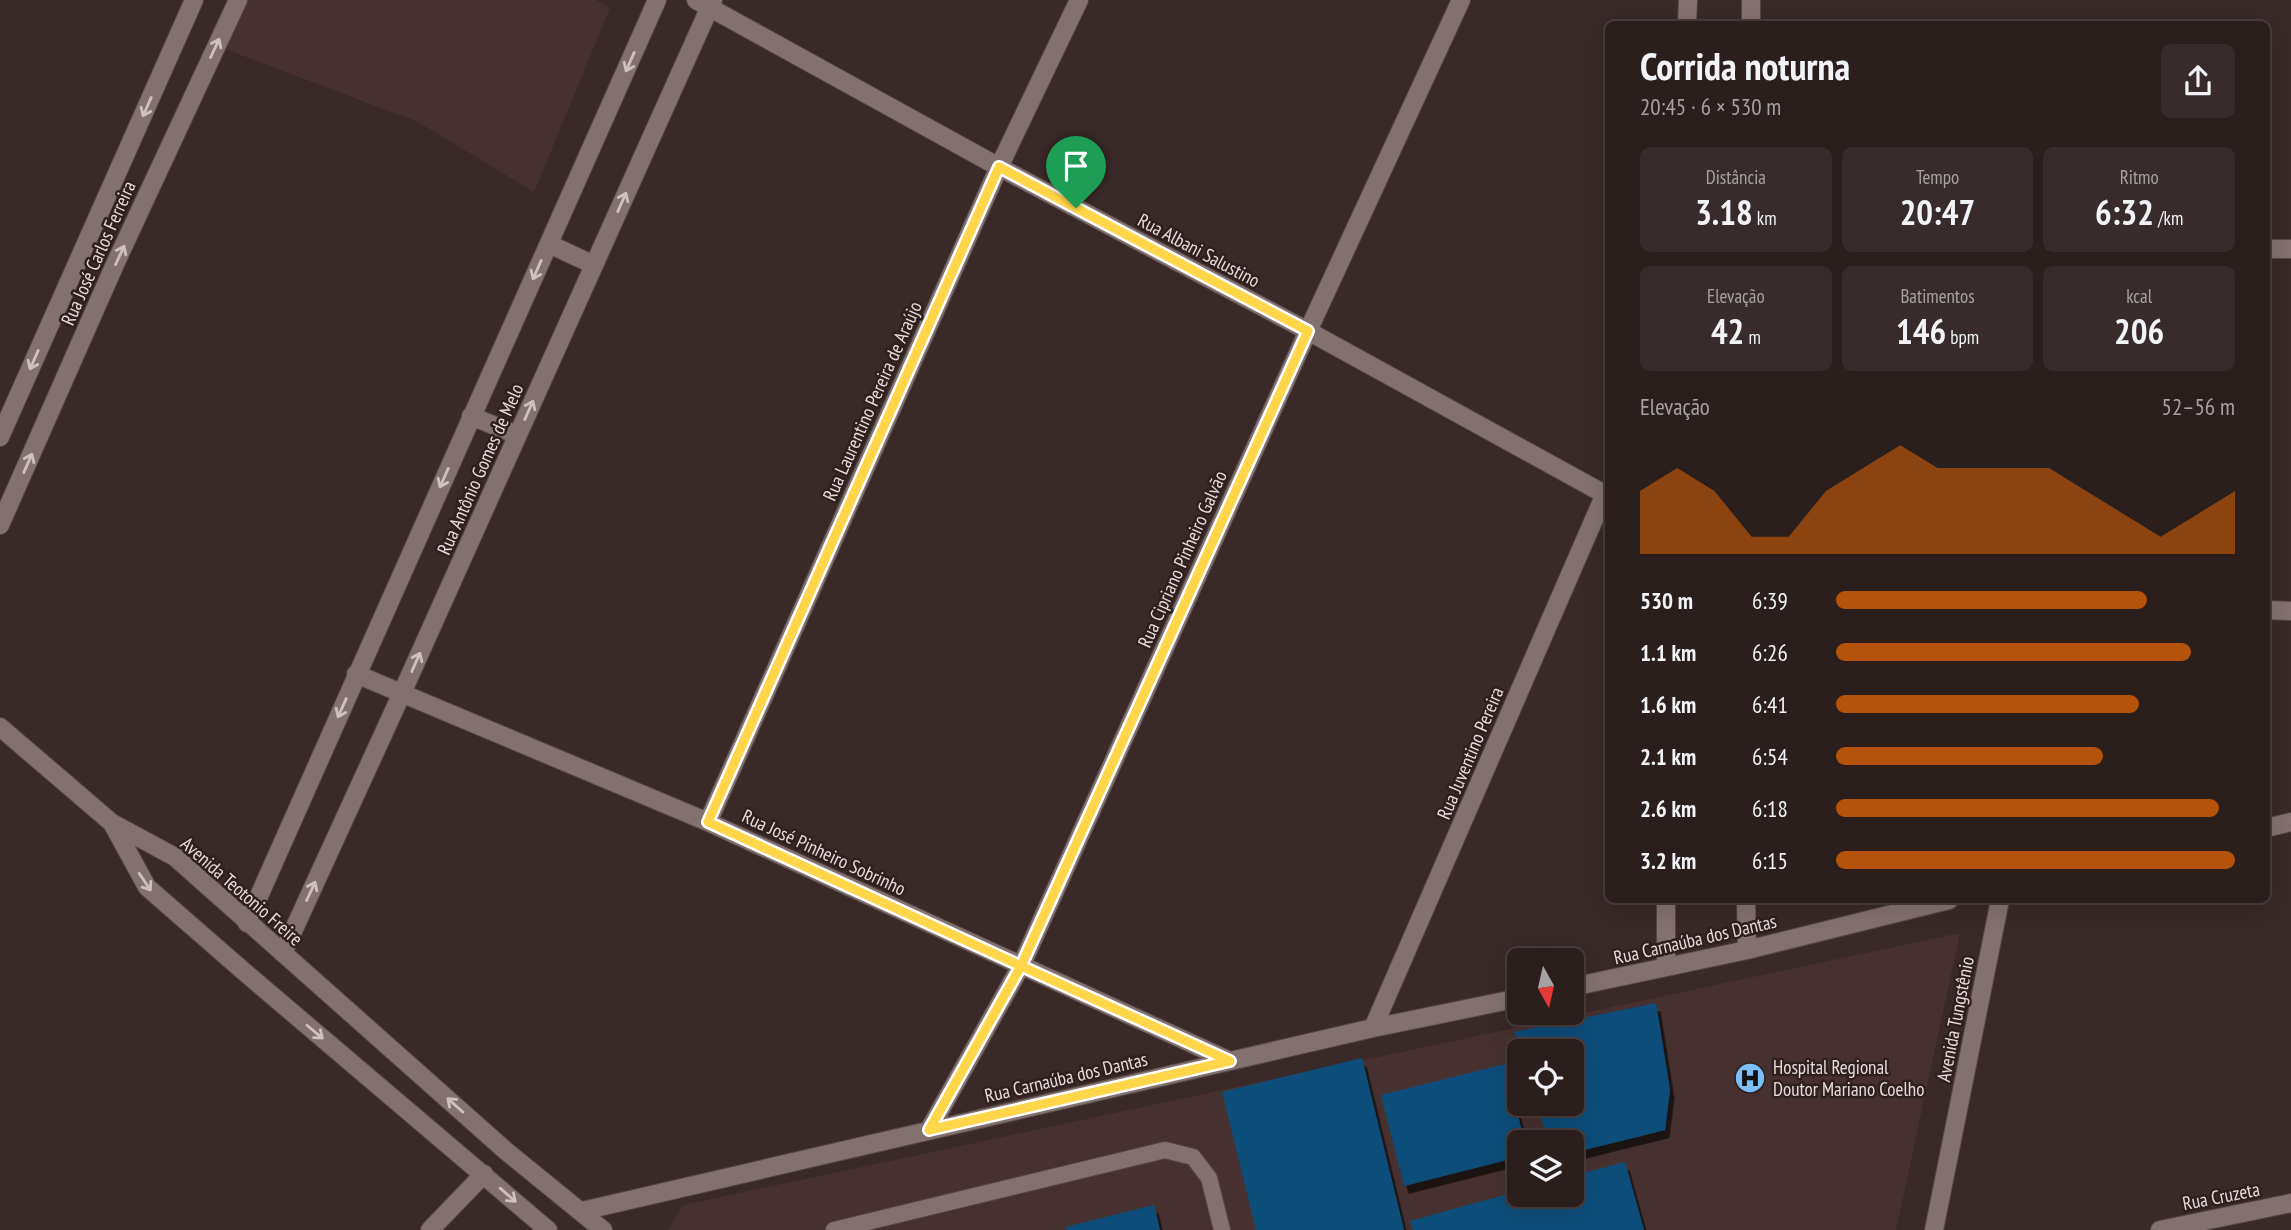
<!DOCTYPE html>
<html lang="pt">
<head>
<meta charset="utf-8">
<style>
  :root { --surface:#2b1f1e; --page:#372c2b; --text:#f1f3f6; --muted:#a6a2a4; --line:#473d3c; --accent:#b45309 }
  body { margin:0; font-family:"PT Sans Narrow",sans-serif; background:var(--page); color:var(--text); height:100vh; display:flex; flex-direction:column; font-size:26px; white-space:nowrap }
  * { box-sizing:border-box; margin:0 }
  p { font-size:23px; color:var(--muted) }
  .icon { flex:none; width:38px; height:38px; fill:none; stroke:currentColor; stroke-width:2; stroke-linecap:round; stroke-linejoin:round }
  .map { position:relative; flex:1; overflow:hidden }
  .side { position:absolute; left:1605px; top:21px; width:665px; height:882px; display:flex; flex-direction:column; background:var(--surface); border-radius:10px; box-shadow:0 7px 28px #0002,0 0 0 2px var(--line) }
  .side>* { flex:none }
  .needle { width:46px; rotate:172deg }
  .fabs { position:absolute; left:1507px; top:948px; display:grid; gap:14px }
  .fabs a { display:grid; place-items:center; width:77px; height:77px; border-radius:10px; background:var(--surface); box-shadow:0 7px 28px #0002,0 0 0 2px var(--line); font-size:35px }
  .pin { position:absolute; display:grid; place-items:center; width:60px; height:60px; color:#fff; margin:-72px -30px; border-radius:50% 50% 50% 0; rotate:-45deg; box-shadow:0 0 7px #0007 }
  .pin .icon { rotate:45deg }
  .round { display:grid; place-items:center; flex:none; width:74px; height:74px; border-radius:10px; background:var(--page) }
  .overview { display:flex; align-items:center; justify-content:space-between; height:119px; padding:0 35px }
  h1 { font-size:38px; font-weight:700; line-height:52px }
  .figures { display:grid; grid-template-columns:repeat(3,1fr); gap:10px; height:119px; padding:7px 35px }
  .figures div { display:grid; align-content:center; border-radius:10px; background:var(--page); text-align:center }
  .figures b { font-size:35px; font-weight:700 }
  .figures small { font-size:19px; font-weight:400 }
  .figures p { font-size:19px }
  .chart { height:196px; padding:14px 35px }
  .chart p { display:flex; justify-content:space-between }
  .chart svg { width:100%; height:126px; margin-top:7px; fill:var(--accent); opacity:.7 }
  ul { padding:0 35px; list-style:none; font-size:23px }
  li { display:grid; grid-template-columns:112px 84px 1fr; align-items:center; height:52px }
  li i { height:18px; border-radius:9px; background:var(--accent) }
  .map>svg:first-child { display:block }
  .built { fill:#473130; fill-rule:evenodd }
  .building { fill:#0d4d7a; filter:url(#shadow) }
  .lines { fill:none; stroke-linecap:round; stroke-linejoin:round }
  .service-casing { stroke:#544746; stroke-width:18 }
  .minor-casing { stroke:#544746; stroke-width:20 }
  .secondary-casing { stroke:#544746; stroke-width:20 }
  .service { stroke:#83716f; stroke-width:16 }
  .minor { stroke:#83716f; stroke-width:18 }
  .secondary { stroke:#83716f; stroke-width:18 }
  .oneway { stroke:#cec1c0 }
  .route-casing { stroke:#fff; stroke-width:14 }
  .route { stroke:#ffd54a; stroke-width:9 }
  .labels { text-anchor:middle; stroke-width:5; stroke-linejoin:round; paint-order:stroke }
  .street-label { font-size:19px; fill:#e7dcdb; stroke:#2e201f }
  .poi-label { font-size:19px; fill:#e7dcdb; stroke:#2e201f; text-anchor:start }
</style>
</head>
<body>
<div class="map">
<svg width="2291" height="1230" viewBox="0 0 2291 1230">
  <defs>
    <filter id="shadow"><feDropShadow dx="4.5" dy="8" stdDeviation="0" flood-color="#0009"/></filter>
  </defs>
  <rect width="100%" height="100%" fill="#392928"/>
  <path class="built" d="M247,0H596L610,8L534,192L418,122L217,46Z
    M1960,933L1896,1230H668L683,1205ZM1519,1052H1572V1104H1519ZM1519,1143H1572V1195H1519Z"/>
  <path class="building" d="M1656,1003L1670,1090L1665,1130L1572,1153V1143H1549L1537,1104H1572V1052H1521L1514,1032Z
    M1362,1058L1404,1230H1256L1222,1092Z
    M1505,1064L1525,1143H1519V1157L1404,1186L1381,1095Z
    M1625,1162L1644,1230H1413L1410,1221L1519,1191V1195H1572V1176Z
    M1154,1205L1160,1230H1067L1066,1227Z"/>
  <g class="lines">
    <g class="service-casing">
      <path id="service" d="M834,1230L1165,1150L1193,1157L1209,1178L1222,1230"/>
    </g>
    <g class="minor-casing">
      <path id="minor" d="M696,0L999,167L1308,331L1608,496
        M1687,24L1688,0
        M1751,24V0
        M549,244L594,265
        M2266,249H2291
        M471,416L517,435
        M0,437L194,0
        M0,525L116,262L238,0
        M2266,610L2291,611
        M356,674L708,822L1230,1061
        M708,822L999,167L1079,0
        M2266,828L2291,822
        M1746,900L1747,950
        M247,923L657,0
        M283,953L402,693L713,0
        M1666,967V900
        M1572,987L1747,950L1949,900
        M1373,1028L1605,494
        M929,1130L1021,966L1308,331L1461,0
        M582,1211L1373,1028L1519,998
        M430,1230L484,1174
        M1934,1230L2000,900
        M2160,1230L2291,1203"/>
    </g>
    <g class="secondary-casing">
      <path id="secondary" d="M0,727L112,823L175,857L506,1151L603,1230
        M112,823L147,887L248,975L548,1230"/>
    </g>
    <use href="#service" class="service"/>
    <use href="#minor" class="minor"/>
    <use href="#secondary" class="secondary"/>
  </g>
  <defs><path id="oneway-shaft" d="M-6 0H5M1.5-3L5.5 0L1.5 3" fill="none" stroke-width="1.6" stroke-linecap="round" stroke-linejoin="round" transform="scale(1.75)"/></defs>
  <g class="oneway">
    <use href="#oneway-shaft" transform="translate(215 48) rotate(-65)"/>
    <use href="#oneway-shaft" transform="translate(630 62) rotate(114)"/>
    <use href="#oneway-shaft" transform="translate(147 107) rotate(114)"/>
    <use href="#oneway-shaft" transform="translate(622 202) rotate(-66)"/>
    <use href="#oneway-shaft" transform="translate(120 255) rotate(-65)"/>
    <use href="#oneway-shaft" transform="translate(537 270) rotate(114)"/>
    <use href="#oneway-shaft" transform="translate(34 360) rotate(114)"/>
    <use href="#oneway-shaft" transform="translate(529 410) rotate(-66)"/>
    <use href="#oneway-shaft" transform="translate(28 463) rotate(-66)"/>
    <use href="#oneway-shaft" transform="translate(444 478) rotate(114)"/>
    <use href="#oneway-shaft" transform="translate(416 662) rotate(-66)"/>
    <use href="#oneway-shaft" transform="translate(342 708) rotate(114)"/>
    <use href="#oneway-shaft" transform="translate(145 882) rotate(56)"/>
    <use href="#oneway-shaft" transform="translate(311 891) rotate(-65)"/>
    <use href="#oneway-shaft" transform="translate(315 1032) rotate(40)"/>
    <use href="#oneway-shaft" transform="translate(455 1105) rotate(-138)"/>
    <use href="#oneway-shaft" transform="translate(508 1195) rotate(41)"/>
  </g>
  <g class="lines">
    <g class="route-casing">
      <path id="route" d="M1076,208L999,167L708,822L1021,966L929,1130L1230,1061L1021,966L1308,331L1076,208"/>
    </g>
    <use href="#route" class="route"/>
  </g>
  <defs>
    <g id="hospital-disc" transform="scale(1.575)"><circle r="9.5" fill="#7bbef8" stroke="#2e201f"/><path d="M-5-5h3v3.5h4V-5h3V5h-3V1.5h-4V5h-3Z" fill="#111"/></g>
  </defs>
  <g fill-rule="evenodd">
    <use href="#hospital-disc" x="1750" y="1078"/>
  </g>
  <g class="labels">
    <g class="street-label">
      <text transform="translate(1199 250) rotate(28)" y="7">Rua Albani Salustino</text>
      <text transform="translate(98 253) rotate(-66)" y="7">Rua José Carlos Ferreira</text>
      <text transform="translate(872 401) rotate(-66)" y="7">Rua Laurentino Pereira de Araújo</text>
      <text transform="translate(480 469) rotate(-66)" y="7">Rua Antônio Gomes de Melo</text>
      <text transform="translate(1182 559) rotate(-66)" y="7">Rua Cipriano Pinheiro Galvão</text>
      <text transform="translate(1470 753) rotate(-67)" y="7">Rua Juventino Pereira</text>
      <text transform="translate(824 852) rotate(25)" y="7">Rua José Pinheiro Sobrinho</text>
      <text transform="translate(242 891) rotate(41)" y="7">Avenida Teotonio Freire</text>
      <text transform="translate(1695 939) rotate(-13)" y="7">Rua Carnaúba dos Dantas</text>
      <text transform="translate(1955 1019) rotate(-79)" y="7">Avenida Tungstênio</text>
      <text transform="translate(1066 1077) rotate(-13)" y="7">Rua Carnaúba dos Dantas</text>
      <text transform="translate(2221 1196) rotate(-11)" y="7">Rua Cruzeta</text>
    </g>
    <g class="poi-label">
      <text x="1773" y="1074">Hospital Regional<tspan x="1773" dy="22">Doutor Mariano Coelho</tspan></text>
    </g>
  </g>
</svg>
<div class="fabs">
<a><svg class="needle" viewBox="-14 -14 28 28"><path d="M0-13l5 13h-10z" fill="#e53935"/><path d="M0 13l5-13h-10z" fill="#a6a2a4"/></svg></a>
<a><svg class="icon" aria-label="locate" viewBox="0 0 24 24"><circle cx="12" cy="12" r="6"/><path d="M12 2v4M12 18v4M2 12h4M18 12h4"/></svg></a>
<a><svg class="icon" aria-label="layers" viewBox="0 0 24 24"><path d="M12 4l9 5-9 5-9-5zM3 14l9 5 9-5"/></svg></a>
</div>
<div class="pin" style="left:1076px;top:208px;background:#1e9e55"><svg class="icon" aria-label="arrive" viewBox="0 0 24 24"><path d="M6 21V4h12l-3 4 3 4H6"/></svg></div>
<section class="side">
<div class="overview"><div><h1>Corrida noturna</h1><p>20:45 · 6 × 530 m</p></div><a class="round"><svg class="icon" aria-label="share" viewBox="0 0 24 24"><path d="M12 15V3M7 8l5-5 5 5M5 13v7h14v-7"/></svg></a></div>
<div class="figures">
<div><p>Distância</p><b>3.18<small> km</small></b></div>
<div><p>Tempo</p><b>20:47</b></div>
<div><p>Ritmo</p><b>6:32<small> /km</small></b></div>
</div>
<div class="figures">
<div><p>Elevação</p><b>42<small> m</small></b></div>
<div><p>Batimentos</p><b>146<small> bpm</small></b></div>
<div><p>kcal</p><b>206</b></div>
</div>
<div class="chart"><p><span>Elevação</span>52–56 m</p>
<svg viewBox="0 0 160 44" preserveAspectRatio="none"><path d="M0 44V22L10 14L20 22L30 38L40 38L50 22L60 14L70 6L80 14L90 14L100 14L110 14L120 22L130 30L140 38L150 30L160 22V44z"/></svg>
</div>
<ul>
<li><b>530 m</b>6:39<i style="width:78%"></i></li>
<li><b>1.1 km</b>6:26<i style="width:89%"></i></li>
<li><b>1.6 km</b>6:41<i style="width:76%"></i></li>
<li><b>2.1 km</b>6:54<i style="width:67%"></i></li>
<li><b>2.6 km</b>6:18<i style="width:96%"></i></li>
<li><b>3.2 km</b>6:15<i style="width:100%"></i></li>
</ul>
</section>
</div>
</body>
</html>
